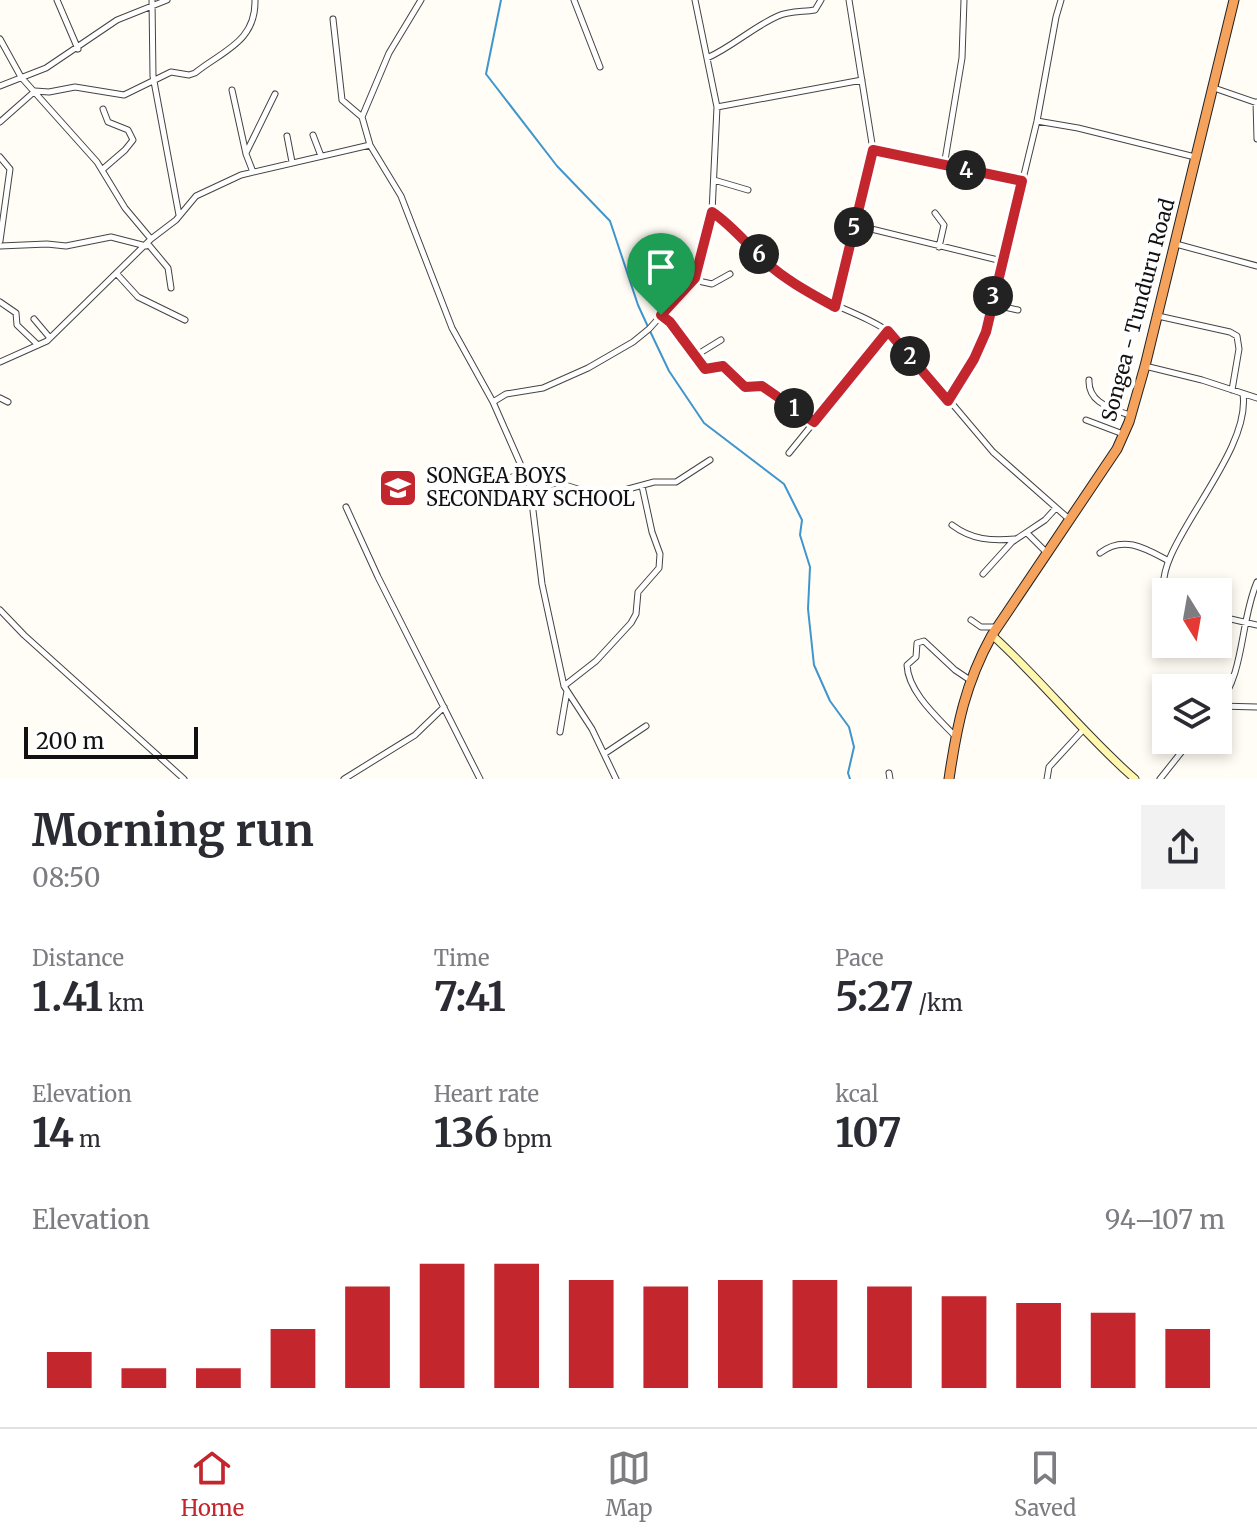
<!DOCTYPE html>
<html lang="en">
<head>
<meta charset="utf-8">
<style>
  :root { --surface:#fff; --page:#f2f2f3; --text:#2b2b33; --muted:#7c7c81; --line:#e1e1e2; --accent:#c4262e }
  body { margin:0; font-family:Merriweather,serif; background:var(--page); color:var(--text); height:100vh; display:flex; flex-direction:column; font-size:30px; white-space:nowrap }
  * { box-sizing:border-box; margin:0 }
  p { font-size:26px; color:var(--muted) }
  .icon { flex:none; width:44px; height:44px; fill:none; stroke:currentColor; stroke-width:2; stroke-linecap:round; stroke-linejoin:round }
  .map { position:relative; height:779px; overflow:hidden }
  .drawer { display:flex; flex-direction:column; background:var(--surface); flex:1 }
  .drawer>* { flex:none }
  .needle { width:52px; rotate:169deg }
  .fabs { position:absolute; left:1152px; top:578px; display:grid; gap:16px }
  .fabs a { display:grid; place-items:center; width:80px; height:80px; border-radius:0px; background:var(--surface); box-shadow:0 4px 12px #0003; font-size:40px }
  .scale { position:absolute; left:24px; bottom:20px; width:174px; box-sizing:border-box; padding-left:8px; border:4px solid #111; border-top:0; font-size:22px; line-height:28px; white-space:nowrap; color:#111; -webkit-text-stroke:6px #fff; paint-order:stroke }
  .pin { position:absolute; display:grid; place-items:center; width:68px; height:68px; color:#fff; margin:-82px -34px; border-radius:50% 50% 50% 0; rotate:-45deg; box-shadow:0 0 8px #0007 }
  .pin .icon { rotate:45deg }
  .km { position:absolute; width:40px; height:40px; margin:-20px; border-radius:50%; background:#222; color:#fff; font-size:22px; line-height:40px; text-align:center }
  .round { display:grid; place-items:center; flex:none; width:84px; height:84px; border-radius:0px; background:var(--page) }
  .summary { display:flex; align-items:center; justify-content:space-between; height:136px; padding:0 32px }
  h1 { font-size:44px; font-weight:700; line-height:60px }
  .metrics { display:grid; grid-template-columns:repeat(3,1fr); gap:12px; height:136px; padding:8px 32px }
  .metrics div { display:grid; align-content:center }
  .metrics b { font-size:40px; font-weight:700 }
  .metrics small { font-size:22px; font-weight:400 }
  .metrics p { font-size:22px }
  .chart { height:224px; padding:16px 32px }
  .chart p { display:flex; justify-content:space-between }
  .chart svg { width:100%; height:144px; margin-top:8px; stroke:var(--accent); stroke-width:6 }
  .menu { display:flex; justify-content:space-around; align-items:center; height:112px; border-top:2px solid var(--line); background:var(--surface); font-size:22px; color:var(--muted) }
  .menu a { display:grid; justify-items:center; gap:4px }
  .menu .active { color:var(--accent) }
  .map>svg:first-child { display:block }
  .lines { fill:none; stroke-linecap:round; stroke-linejoin:round }
  .stream { stroke:#3f96cf; stroke-width:2 }
  .street-casing { stroke:#444; stroke-width:7 }
  .secondary-casing { stroke:#333; stroke-width:9 }
  .highway-casing { stroke:#222; stroke-width:11 }
  .street { stroke:#fff; stroke-width:5 }
  .secondary { stroke:#fff6b0; stroke-width:7 }
  .highway { stroke:#f5a25d; stroke-width:9 }
  .route-casing { stroke:#fff; stroke-width:16 }
  .route { stroke:#c4262e; stroke-width:10 }
  .labels { text-anchor:middle; stroke-width:8; stroke-linejoin:round; paint-order:stroke }
  .street-label { font-size:20px; fill:#111; stroke:#fff }
  .poi-label { font-size:20px; fill:#111; stroke:#fff; text-anchor:start }
</style>
</head>
<body>
<div class="map">
<svg width="1257" height="779" viewBox="0 0 1257 779">
  <rect width="100%" height="100%" fill="#fffdf5"/>
  <g class="lines">
    <path class="stream" d="M501,0L486,74L557,166L610,221L638,305L649,329L669,371L704,423L784,484L802,520L800,535L810,567L808,609L814,665L830,701L849,727L854,747L848,773L850,779"/>
    <g class="street-casing">
      <path id="street" d="M57,0L78,49
        M152,0L153,76L179,215
        M574,0L600,67
        M333,19L342,100L362,117L370,145L401,196L452,328L493,402L530,486L542,584L564,686L592,729L616,779
        M0,39L21,77L97,162L125,208L151,239
        M707,58C732,47 753,27 778,16C789,11 803,12 815,10L821,0
        M0,86L46,68L117,20L167,0
        M1214,88L1257,103
        M232,90L246,154L253,172
        M1256,102L1257,139
        M717,107L862,80
        M362,117L389,53L421,0
        M1037,121L1078,128L1195,157
        M0,122L35,91L49,92L75,87L124,95L171,72L189,75L195,73C222,51 256,42 255,0
        M313,135L321,156
        M287,136L292,162
        M873,150L1022,181
        M246,153L275,94
        M0,157L10,169L0,241
        M944,166L962,58L964,0
        M103,169L125,150L133,140L128,130L108,122L103,109
        M714,180L748,190
        M712,212C743,233 765,264 796,285C827,305 866,314 895,336L993,452L1069,519
        M935,213L944,225L939,247
        M855,225L1002,261
        M148,244L168,268L171,288
        M1176,244L1257,266
        M0,246L47,244L66,246L111,237L146,246
        M117,274L138,297L185,320
        M694,280L712,284L730,274
        M0,302L16,313L17,325L38,345
        M991,304L1018,310
        M835,307L873,150L849,0
        M661,315L670,322L706,369L723,366L745,387L762,386L814,422
        M1158,316L1230,332L1237,336L1239,349L1232,390
        M34,319L50,338
        M695,356L721,340
        M0,362L47,341L151,239L176,220L196,196L241,175L370,145
        M1145,366L1202,380L1257,398
        M1089,380C1088,403 1111,408 1129,415
        M0,398L8,402
        M949,401L974,359L986,332L1037,121L1056,17L1061,0
        M493,402L506,394L543,388L588,368L633,342L649,329L695,278L712,212L717,107L695,0
        M1086,420L1123,434
        M789,453L888,331
        M482,473C496,482 510,480 524,472
        M530,486L559,483L590,493L606,495L654,482H676L710,460
        M346,507L378,577L480,779
        M952,525C972,540 991,541 1015,539
        M1027,533L1047,553
        M1100,553C1123,535 1145,548 1167,560
        M983,574L1012,542L1045,520L1056,508
        M1166,596C1146,554 1252,457 1243,394
        M0,610L24,635L184,779
        M1218,616L1257,625
        M971,620L981,627H996
        M564,686L596,661L631,623L636,614L638,592L659,568L660,554L652,532L642,486
        M1218,706C1245,673 1240,621 1257,582
        M1219,706L1257,707
        M560,732L567,691
        M955,736C938,718 908,692 907,665L916,657L917,643L924,641L955,670L970,680
        M604,754L646,726
        M889,773L890,779
        M344,779L415,735L444,707
        M1047,779L1049,767L1083,730
        M1160,779L1191,740"/>
    </g>
    <g class="secondary-casing">
      <path id="secondary" d="M992,635C1042,680 1084,735 1135,779"/>
    </g>
    <g class="highway-casing">
      <path id="highway" d="M949,779C957,725 965,684 992,635L1117,449L1129,422L1145,366L1234,0"/>
    </g>
    <use href="#street" class="street"/>
    <use href="#secondary" class="secondary"/>
    <use href="#highway" class="highway"/>
  </g>
  <g class="lines">
    <g class="route-casing">
      <path id="route" d="M873,150L1022,181L986,332L974,359L948,401L888,331L814,422L762,386L745,387L723,366L705,369L670,322L661,315L695,278L712,212C733,226 748,246 767,263C787,281 812,294 835,307Z"/>
    </g>
    <use href="#route" class="route"/>
  </g>
  <defs>
    <g id="school-square" transform="scale(2)"><rect x="-9" y="-9" width="18" height="18" rx="4" fill="#c4262e" stroke="#fff"/><path d="M0-5L7-2L0 1L-7-2ZM-4 1L0 2.5L4 1V4Q0 6-4 4Z" fill="#fff"/></g>
  </defs>
  <g fill-rule="evenodd">
    <use href="#school-square" x="398" y="488"/>
  </g>
  <g class="labels">
    <g class="street-label">
      <text transform="translate(1138 310) rotate(-75)" y="7">Songea - Tunduru Road</text>
    </g>
    <g class="poi-label">
      <text x="426" y="483">SONGEA BOYS<tspan x="426" dy="23">SECONDARY SCHOOL</tspan></text>
    </g>
  </g>
</svg>
<div class="fabs">
<a><svg class="needle" viewBox="-14 -14 28 28"><path d="M0-13l5 13h-10z" fill="#e53935"/><path d="M0 13l5-13h-10z" fill="#7c7c81"/></svg></a>
<a><svg class="icon" aria-label="layers" viewBox="0 0 24 24"><path d="M12 4l9 5-9 5-9-5zM3 14l9 5 9-5"/></svg></a>
</div>
<div class="scale">200 m</div>
<div class="pin" style="left:661px;top:315px;background:#1e9e55"><svg class="icon" aria-label="arrive" viewBox="0 0 24 24"><path d="M6 21V4h12l-3 4 3 4H6"/></svg></div>
<b class="km" style="left:794px;top:408px">1</b>
<b class="km" style="left:910px;top:356px">2</b>
<b class="km" style="left:993px;top:296px">3</b>
<b class="km" style="left:966px;top:170px">4</b>
<b class="km" style="left:854px;top:227px">5</b>
<b class="km" style="left:759px;top:254px">6</b>
</div>
<section class="drawer">
<div class="summary"><div><h1>Morning run</h1><p>08:50</p></div><a class="round"><svg class="icon" aria-label="share" viewBox="0 0 24 24"><path d="M12 15V3M7 8l5-5 5 5M5 13v7h14v-7"/></svg></a></div>
<div class="metrics">
<div><p>Distance</p><b>1.41<small> km</small></b></div>
<div><p>Time</p><b>7:41</b></div>
<div><p>Pace</p><b>5:27<small> /km</small></b></div>
</div>
<div class="metrics">
<div><p>Elevation</p><b>14<small> m</small></b></div>
<div><p>Heart rate</p><b>136<small> bpm</small></b></div>
<div><p>kcal</p><b>107</b></div>
</div>
<div class="chart"><p><span>Elevation</span>94–107 m</p>
<svg viewBox="0 0 160 44" preserveAspectRatio="none"><path d="M5 44V33M15 44V38M25 44V38M35 44V26M45 44V13M55 44V6M65 44V6M75 44V11M85 44V13M95 44V11M105 44V11M115 44V13M125 44V16M135 44V18M145 44V21M155 44V26"/></svg>
</div>
</section>
<nav class="menu">
<a class="active"><svg class="icon" aria-label="home" viewBox="0 0 24 24"><path d="M3 11l9-7 9 7M6 9v11h12V9"/></svg>Home</a>
<a><svg class="icon" aria-label="map" viewBox="0 0 24 24"><path d="M3 6l6-2 6 2 6-2v14l-6 2-6-2-6 2zM9 4v14M15 6v14"/></svg>Map</a>
<a><svg class="icon" aria-label="saved" viewBox="0 0 24 24"><path d="M7 4h10v16l-5-4-5 4z"/></svg>Saved</a>
</nav>
</body>
</html>
